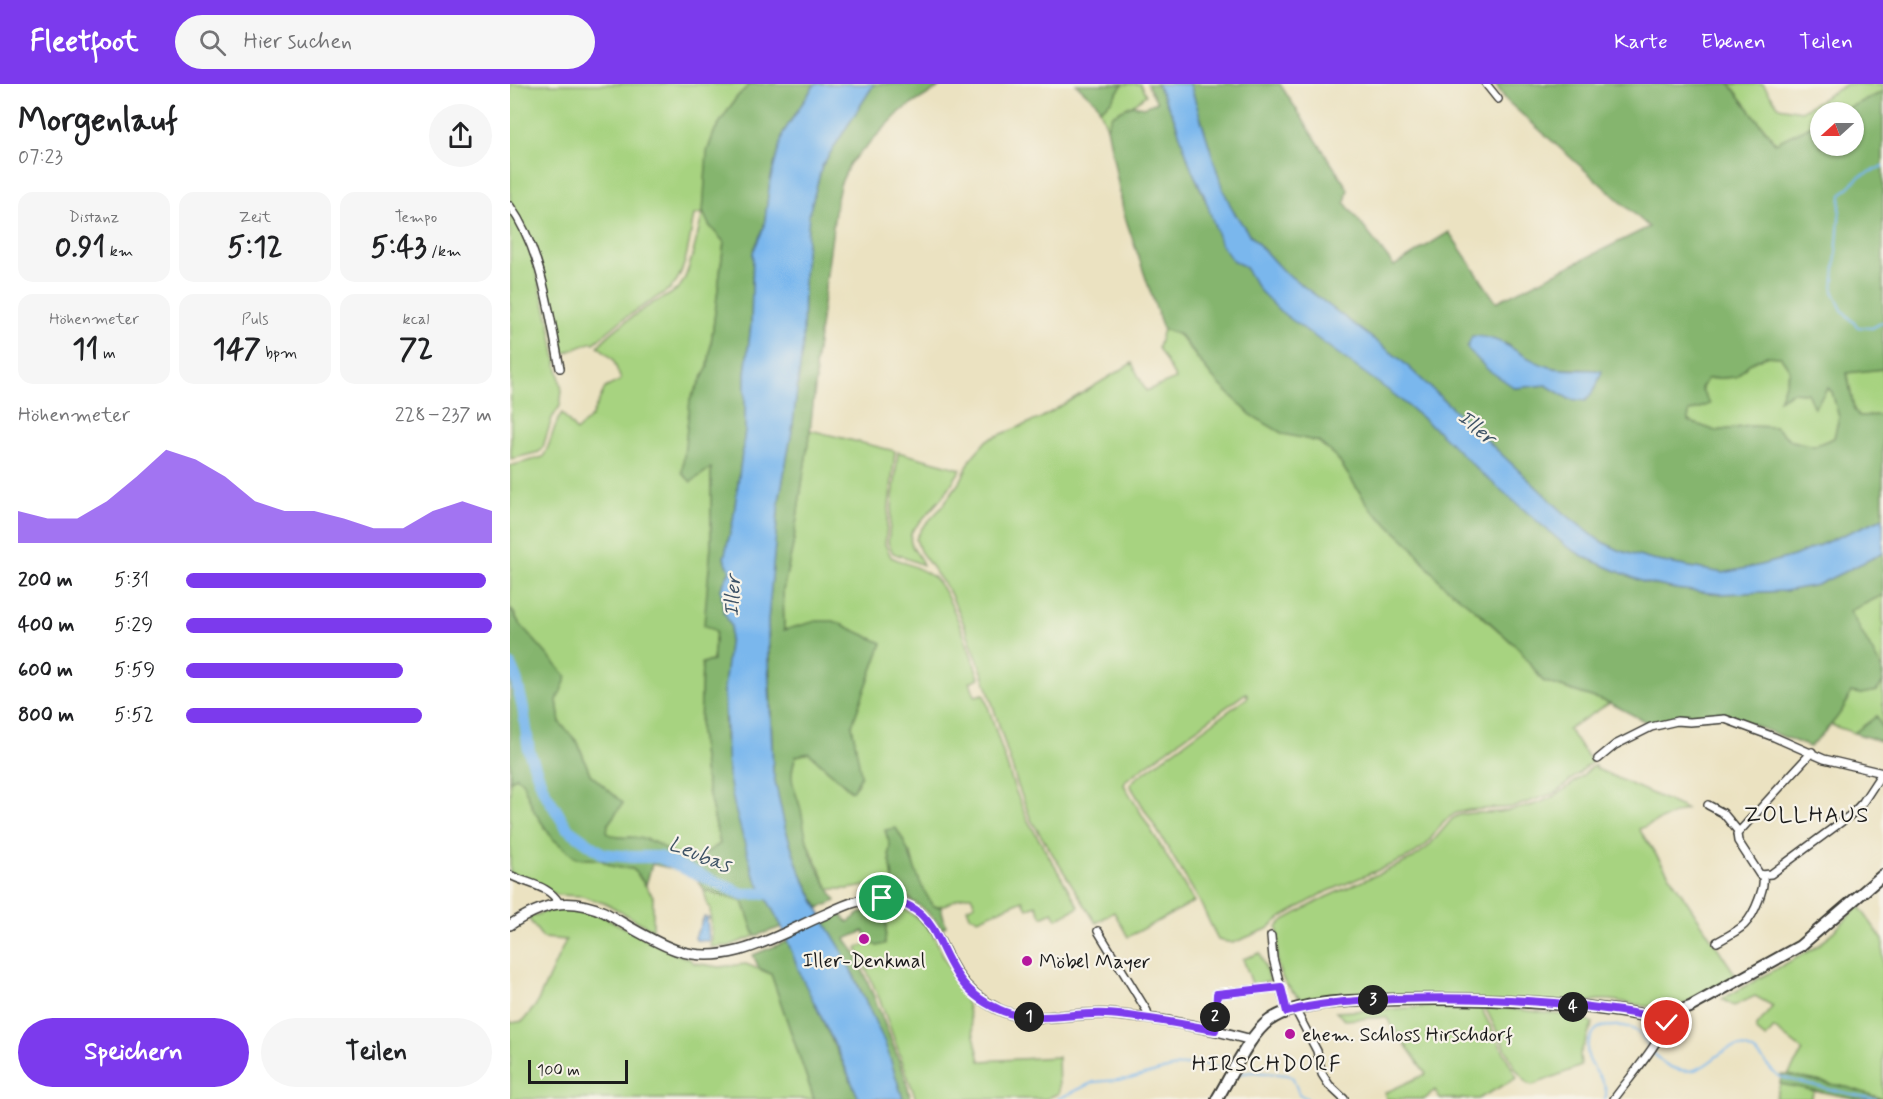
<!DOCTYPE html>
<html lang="de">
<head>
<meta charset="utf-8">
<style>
  :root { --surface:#fff; --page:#f6f6f6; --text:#202124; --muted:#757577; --accent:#7c3aed }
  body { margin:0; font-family:Mynerve,sans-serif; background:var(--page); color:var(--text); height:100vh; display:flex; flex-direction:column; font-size:22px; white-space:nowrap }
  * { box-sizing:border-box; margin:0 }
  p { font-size:20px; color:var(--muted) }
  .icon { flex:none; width:33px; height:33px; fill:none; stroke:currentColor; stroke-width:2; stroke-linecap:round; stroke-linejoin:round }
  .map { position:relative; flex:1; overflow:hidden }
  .side { display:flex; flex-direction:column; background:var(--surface); width:510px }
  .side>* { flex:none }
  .needle { width:39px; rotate:249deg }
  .fabs { position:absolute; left:1300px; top:18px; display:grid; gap:12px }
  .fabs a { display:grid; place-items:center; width:54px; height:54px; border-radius:50%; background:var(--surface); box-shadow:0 2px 4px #0004; font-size:30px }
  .scale { position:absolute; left:18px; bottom:15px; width:100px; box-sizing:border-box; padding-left:6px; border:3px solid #1c1c1c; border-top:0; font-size:16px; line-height:21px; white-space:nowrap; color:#1c1c1c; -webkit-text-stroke:4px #f7f3e8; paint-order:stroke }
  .pin { position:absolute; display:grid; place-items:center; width:51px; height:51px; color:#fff; margin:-26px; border:3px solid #fff; border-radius:50%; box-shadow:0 2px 6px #0007 }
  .km { position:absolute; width:30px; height:30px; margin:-15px; border-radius:50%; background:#222; color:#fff; font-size:16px; line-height:30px; text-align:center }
  .round { display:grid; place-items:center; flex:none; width:63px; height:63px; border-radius:32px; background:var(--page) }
  .overview { display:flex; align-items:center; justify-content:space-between; height:102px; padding:0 18px }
  h1 { font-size:33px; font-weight:700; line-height:45px }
  .stats { display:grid; grid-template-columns:repeat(3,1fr); gap:9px; height:102px; padding:6px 18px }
  .stats div { display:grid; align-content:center; border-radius:15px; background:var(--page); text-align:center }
  .stats b { font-size:30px; font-weight:700 }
  .stats small { font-size:16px; font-weight:400 }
  .stats p { font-size:16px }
  .chart { height:168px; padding:12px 18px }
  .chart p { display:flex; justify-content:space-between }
  .chart svg { width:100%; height:108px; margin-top:6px; fill:var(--accent); opacity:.7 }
  .button { display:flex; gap:12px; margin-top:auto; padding:12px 18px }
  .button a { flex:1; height:69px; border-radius:36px; background:var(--accent); color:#fff; font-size:24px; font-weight:700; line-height:69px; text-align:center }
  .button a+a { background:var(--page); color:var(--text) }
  ul { padding:0 18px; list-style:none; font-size:20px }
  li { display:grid; grid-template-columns:96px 72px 1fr; align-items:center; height:45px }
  li i { height:15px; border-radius:8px; background:var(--accent) }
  header { display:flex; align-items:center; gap:36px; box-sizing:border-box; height:84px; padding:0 30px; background:var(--accent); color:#fff }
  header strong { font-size:28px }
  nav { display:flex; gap:33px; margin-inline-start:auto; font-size:21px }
  .search { width:420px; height:54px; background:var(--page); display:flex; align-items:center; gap:15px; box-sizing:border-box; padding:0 21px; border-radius:33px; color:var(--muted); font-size:22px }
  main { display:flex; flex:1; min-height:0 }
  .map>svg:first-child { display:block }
  .green { fill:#a7d380; stroke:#62784e; stroke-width:1.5 }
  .forest { fill:#85b56e; stroke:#506845; stroke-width:1.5; fill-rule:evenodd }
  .water { fill:#7ab7ed; stroke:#4b6a84; stroke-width:1.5 }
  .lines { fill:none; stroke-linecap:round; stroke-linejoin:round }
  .stream { stroke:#7ab7ed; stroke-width:2 }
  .river { stroke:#7ab7ed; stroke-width:12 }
  .minor-casing { stroke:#3b3a35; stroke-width:10 }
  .tertiary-casing { stroke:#3b3a35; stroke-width:12 }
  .secondary-casing { stroke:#3b3a35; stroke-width:14 }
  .minor { stroke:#fff; stroke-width:7 }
  .tertiary { stroke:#fff; stroke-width:9 }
  .secondary { stroke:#fff; stroke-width:10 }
  .route-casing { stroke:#fff; stroke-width:12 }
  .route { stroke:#7c3aed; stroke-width:8 }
  .poi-dot { fill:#b5179e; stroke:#f7f3e8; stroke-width:2 }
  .labels { text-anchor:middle; stroke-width:4.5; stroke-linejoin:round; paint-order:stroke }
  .poi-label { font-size:20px; fill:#1c1c1c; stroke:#f7f3e8; text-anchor:start }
  .water-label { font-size:21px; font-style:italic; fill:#3d5265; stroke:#f7f3e8 }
  .quarter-label { font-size:22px; letter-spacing:1.5px; fill:#1c1c1c; stroke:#f7f3e8 }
</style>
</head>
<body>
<header>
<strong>Fleetfoot</strong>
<div class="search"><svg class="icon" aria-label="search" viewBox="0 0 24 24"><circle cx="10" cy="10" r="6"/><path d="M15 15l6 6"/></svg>Hier suchen</div>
<nav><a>Karte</a><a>Ebenen</a><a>Teilen</a></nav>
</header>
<main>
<section class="side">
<div class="overview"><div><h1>Morgenlauf</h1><p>07:23</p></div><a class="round"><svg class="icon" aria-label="share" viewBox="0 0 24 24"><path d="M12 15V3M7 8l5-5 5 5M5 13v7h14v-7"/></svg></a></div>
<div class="stats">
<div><p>Distanz</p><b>0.91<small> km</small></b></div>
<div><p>Zeit</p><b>5:12</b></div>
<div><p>Tempo</p><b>5:43<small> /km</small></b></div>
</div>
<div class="stats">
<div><p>Höhenmeter</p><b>11<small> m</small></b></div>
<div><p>Puls</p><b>147<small> bpm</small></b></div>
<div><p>kcal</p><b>72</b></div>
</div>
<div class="chart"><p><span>Höhenmeter</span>228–237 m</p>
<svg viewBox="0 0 160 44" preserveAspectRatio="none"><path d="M0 44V31L10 34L20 34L30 27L40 17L50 6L60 10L70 17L80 27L90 31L100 31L110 34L120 38L130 38L140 31L150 27L160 31V44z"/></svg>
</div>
<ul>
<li><b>200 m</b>5:31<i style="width:98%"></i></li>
<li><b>400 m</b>5:29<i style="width:100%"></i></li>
<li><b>600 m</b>5:59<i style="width:71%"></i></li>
<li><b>800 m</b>5:52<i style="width:77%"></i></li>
</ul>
<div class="button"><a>Speichern</a><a>Teilen</a></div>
</section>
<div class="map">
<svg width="1373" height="1015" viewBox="0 0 1373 1015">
  <rect width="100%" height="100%" fill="#f7f3e8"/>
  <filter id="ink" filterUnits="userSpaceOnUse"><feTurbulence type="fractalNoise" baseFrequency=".0167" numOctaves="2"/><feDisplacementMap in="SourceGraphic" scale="12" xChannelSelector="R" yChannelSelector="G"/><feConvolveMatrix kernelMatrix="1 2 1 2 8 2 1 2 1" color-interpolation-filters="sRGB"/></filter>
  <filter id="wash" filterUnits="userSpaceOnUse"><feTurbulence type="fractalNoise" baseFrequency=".008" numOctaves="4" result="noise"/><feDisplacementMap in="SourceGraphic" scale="24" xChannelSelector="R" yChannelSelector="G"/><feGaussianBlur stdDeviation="1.35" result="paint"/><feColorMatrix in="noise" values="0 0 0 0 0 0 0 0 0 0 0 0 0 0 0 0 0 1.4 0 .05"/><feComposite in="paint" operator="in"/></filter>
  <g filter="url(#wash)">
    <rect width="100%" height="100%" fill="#ebe2c1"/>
    <path class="green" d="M0,0H240L226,14L205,46L197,68L199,141L214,158L198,283L180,316L201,383V461L206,547L203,577L192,579L190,648L195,693L210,760L177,781C163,770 148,757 130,754C117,752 108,756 96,749L98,740L113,719L80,690L68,659L50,639L47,616L4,529L0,524V382L33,373C42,359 42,343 52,329L66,347L81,333L95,304L111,296L103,275L88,262C102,246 124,231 143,219C153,214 164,210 171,201C181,187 188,146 193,129L184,131C179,154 178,187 160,205L113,235L84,259L82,258L50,271L28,175L0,119Z
      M613,0H630L636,11L622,21L602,31L597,43L590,26L601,17Z
      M1220,0H1253L1269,23L1291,27L1337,0H1373V8L1329,28H1311V37L1266,59Z
      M0,126L10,142L23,176L39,237L52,307L50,322L42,334L33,363L29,368L1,375Z
      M653,245L669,251L702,293L741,331L773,349L809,358L827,374L860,424L900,461L919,485L1009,565L1033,597L1100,619L1058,645L1082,678L1047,708L1004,723L959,726L946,729L934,737L916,761L899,773L814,809L772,833L757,845L723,859L708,856L689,816L620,701L625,695L738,613L736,609L616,696L614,701L684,818L618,853L604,828L586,839L521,736L508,702L474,593L453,538L439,507L410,467L406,455L412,444L430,425L451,396L462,373L477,356L531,334L622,279L636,307L666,295L648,264Z
      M1255,272L1271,273L1280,286L1270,315L1282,308L1297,309L1304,323L1318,303L1322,308L1329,333L1324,354L1304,362L1282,357L1265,343L1239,342L1206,347L1178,337L1179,328L1197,295L1226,293L1239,280Z
      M1373,285V331L1349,332L1344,326L1337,288Z
      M300,346L385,367L375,460L381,473C394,479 412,484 423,493C441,508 461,571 469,594L460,598L465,612L474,610L504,703L518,737L569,823L547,835L543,828L532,833L526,821L517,825L513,816L468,835L460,832L457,824L465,820L461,812C448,810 438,824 424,822L414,810L406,789L401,770L375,746L380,761L379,769L385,808L361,801L338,805H319L296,755L288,716L282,703L281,687L286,672L299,669L341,707L348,699L342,641L372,559L274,546L273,506L283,461Z
      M388,368L451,385L435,410L402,447C396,463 409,468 413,481L383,469L378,459Z
      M1373,511V593L1372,585L1339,527Z
      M1373,598V646L1367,633L1344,649L1321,641L1338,617L1341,608L1351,610L1367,607Z
      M1084,681L1087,685L1176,725L1129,745L1227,893C1205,904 1180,923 1155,924C1130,926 1102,909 1077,919L821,915L799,913L792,916C778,904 766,891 767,871C768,861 769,853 767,843L774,836L816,813L900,776L918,763L942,735L947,732C960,727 975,730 989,728C1034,722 1052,711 1084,681Z
      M6,693L12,697L24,727L42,754L66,774L91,776L104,783L123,785L143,812V846L97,820L72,812L47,811L0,789V697Z
      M194,806L233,817L245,852L219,862L200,863L202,855L200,823H198Z
      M1349,822L1373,856V1015L1340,1004L1278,991L1293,967L1264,944L1256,954L1246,947V943L1263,922L1245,912L1224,922L1212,915L1306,863C1321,852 1335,835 1349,822Z
      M45,824H68L92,832L166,870L178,874L184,879L209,883L236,880L261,890L304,1015H0V937L2,939L13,937L26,921L56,856L33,854L18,834Z
      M393,824C403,831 415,838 422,849C434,870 440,892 457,911L456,917L470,977L548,973L549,1009L536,1015H406L371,919L347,864L361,858L367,862L375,859L377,831L366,826Z
      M750,869L760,896L743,902L733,875Z
      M935,922H967L971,924L1007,994L968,1015H930L925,1006L915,1015H877L874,1009L916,990L876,933L835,936L826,928Z
      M978,922L1055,931L1083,939L1070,970L1071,982L1023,1001L1018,1000L1005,984L976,925Z
      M1270,1000L1304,1006L1301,1015H1265Z"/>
    <path class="forest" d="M240,0H305L273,49L260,97L254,143L243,168L241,241L235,290V346L223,437L214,474L220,486L211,505L214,528L221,542L214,605L215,654L243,789L272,843L245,852L233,817L194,806C185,786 161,785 142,780L136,801L123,785L104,783L91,776L66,774L42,754L24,727L12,697L6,693L0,697V524L10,540L57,593L47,616L50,639L68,659L80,690L113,719L98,740L97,749C110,756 116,752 130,754C148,757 163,770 177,781L210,760L195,693L190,648L192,579L203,577L206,547L194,541L201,461V384L181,398L172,389L180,316L198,283L214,158L199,141L193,128L197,68L205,46L226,14Z
      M364,0H438L431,2L391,27L340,79L330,101L326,120L305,282L306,295L300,346L283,461L273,506L274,546L306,537H324L372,559L342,641L351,691L342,707L299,669L286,672C277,698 285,702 291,726C293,735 294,744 296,753C301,775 315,798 326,817L309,824L288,783L275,743L263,688L258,536L269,417L282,347L293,258L294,192L299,130L312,82Z
      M566,0H613L601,17L590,26L587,19Z
      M637,0H647L665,36L681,84L723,177L734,182L742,192L928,347L1076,474L1133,498L1165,505L1210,510L1275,507L1307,501L1373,469V511L1340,527L1372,585L1373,598L1367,607L1351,610L1341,608C1334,630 1315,647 1300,663L1220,632L1209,631L1140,640L1100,619L1033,597L1009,565L972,531L932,500L900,461L860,424L827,374L809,358L773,350L741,331L702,293L670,251L653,245L614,130L597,43L602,31L622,21L634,23L647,18Z
      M680,0H770L838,105L835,119L884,182L939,148L986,218L1139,143L997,17L985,0H1220L1265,59L1311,37V62H1344V28H1329L1373,8V285L1337,289L1344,326L1349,332L1373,331V434L1284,472L1247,482L1213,489L1142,476L1111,467L1090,457L1055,430L891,276L772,186L739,150L723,127L712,103ZM995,259C1010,270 1025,282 1044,284C1060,286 1075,284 1091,287L1086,303L1059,315L1036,301L1005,304ZM1255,272L1271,273L1280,286L1269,316L1282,308L1297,309L1304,324L1318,304L1322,308L1329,333L1324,354L1304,362L1282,357L1265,343L1239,342L1206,347L1178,337L1179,328L1200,320L1191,304L1197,295L1226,293L1239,280Z
      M1367,632L1373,646V658L1344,649Z
      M386,744C403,768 405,798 424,822L431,823L436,842L432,844C419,827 405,817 385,808L379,769L380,761L375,746Z
      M366,826L377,830L375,860L367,862L361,858L354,847L335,855L345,868L367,920L394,989L401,1015H393C373,953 348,893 314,837L330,830L338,838L351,829Z
      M278,857C298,911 326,962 349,1015H304L261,890L249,884L243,871Z
      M1271,991H1278L1340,1004L1373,1015H1348L1270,1000Z"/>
    <path class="water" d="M305,0H364L312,82L299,130L294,192L293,258L282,347L269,417L258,536V576L263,688L275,743L288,783L314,837L330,863L375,959L393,1015H349L330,971L291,892L272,843L243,789L225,725L218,690L214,605L221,542L214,528L211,505L220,486L214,474L223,437L235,346V290L241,241L243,168L254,143L260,97L273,49Z
      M647,0H680L712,103L723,127L739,150L772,186L891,276L1055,430L1090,457L1111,467L1142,476L1213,489L1247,482L1284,472L1373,434V469L1307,501L1275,507L1210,510L1165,505L1133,498L1076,474L1056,462L969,387L928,347L886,312L771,228L750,207L734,182L723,177L711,161L694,111L681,84L665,36Z
      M962,252C996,252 1008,274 1040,283C1056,288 1075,284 1092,287L1086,303L1076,317L1059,315L1036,301L1005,304L977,285L957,264Z
      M194,833L199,834L197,836L199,857L186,856L185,853Z"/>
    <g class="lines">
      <path class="stream" d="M1373,82L1349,93L1331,111L1323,207L1332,226L1348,243L1362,244L1373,238
        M727,990L743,988L778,991L783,994L789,1010L798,1015
        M548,1015L584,998L619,995L669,982L690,979L719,987
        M1095,1015C1103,996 1069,981 1079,957C1081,954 1083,948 1086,946C1091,941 1098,943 1104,942C1139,939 1133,972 1163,984C1196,997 1205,962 1229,963C1251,964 1255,983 1268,992C1273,994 1281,995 1286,997C1313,1004 1339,1010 1366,1015"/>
      <path class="river" d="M0,581L6,595L13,624L19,667L34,707L57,744L93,770L121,773H149L233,810L270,809"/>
    </g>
  </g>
  <g filter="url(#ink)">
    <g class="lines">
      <g class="minor-casing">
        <path id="minor" d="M976,0L988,15
          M0,122C33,169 39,229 50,284
          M1302,668L1227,750L1228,757L1250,791L1261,790L1342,730L1353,718L1372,689
          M1088,675L1105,661L1141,643L1167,637L1180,638L1215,635L1264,653L1314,675L1373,689
          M1198,721L1213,729L1228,747
          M0,791C17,800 39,801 49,819
          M588,847L637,927L638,935
          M761,852L763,874L777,928
          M1207,858C1231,845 1239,842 1249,815C1252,806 1254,801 1253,792
          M785,925L807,967L812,990L819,1001L834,1015
          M705,946L707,910L770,903
          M1104,1015C1120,993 1153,956 1159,931"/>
      </g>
      <g class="tertiary-casing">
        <path id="tertiary" d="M0,841C32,820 57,812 94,828C117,841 141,857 166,866C219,884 269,850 316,830C337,820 357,811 381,816C424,824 427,860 447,890C457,905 471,917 488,925C522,942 563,927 599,930C647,934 696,943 742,956"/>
      </g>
      <g class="secondary-casing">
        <path id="secondary" d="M707,1015C720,994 740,949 760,936C786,918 835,917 867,916C958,913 1050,916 1140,932L1159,931L1180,923L1290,862L1373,791"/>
      </g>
      <use href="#minor" class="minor"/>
      <use href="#tertiary" class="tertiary"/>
      <use href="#secondary" class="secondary"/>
    </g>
  </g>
  <g class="lines" filter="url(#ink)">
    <g class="route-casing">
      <path id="route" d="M372,814C427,823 422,853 447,891C457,906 472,918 488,925C521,941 561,928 596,930C632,932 669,940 705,946L707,910L771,903L777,928C812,918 849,917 885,915C970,912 1056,917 1140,932L1159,931L1157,939"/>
    </g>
    <use href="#route" class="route"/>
  </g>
  <g class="poi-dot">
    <circle cx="354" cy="855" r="6"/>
    <circle cx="517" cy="877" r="6"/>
    <circle cx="780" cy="950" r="6"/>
  </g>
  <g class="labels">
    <g class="poi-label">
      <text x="354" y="883" text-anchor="middle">Iller-Denkmal</text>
      <text x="529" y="884">Möbel Mayer</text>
      <text x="792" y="957">ehem. Schloss Hirschdorf</text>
    </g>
    <g class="water-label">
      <text transform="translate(967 343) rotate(40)" y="7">Iller</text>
      <text transform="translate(222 512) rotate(-87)" y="7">Iller</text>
      <text transform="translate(190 770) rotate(22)" y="7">Leubas</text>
    </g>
    <g class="quarter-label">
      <text x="1297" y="738">ZOLLHAUS</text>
      <text x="757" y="987">HIRSCHDORF</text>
    </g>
  </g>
</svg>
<div class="fabs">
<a><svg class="needle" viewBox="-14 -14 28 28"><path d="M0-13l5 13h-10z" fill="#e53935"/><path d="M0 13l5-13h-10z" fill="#757577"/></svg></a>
</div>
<div class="scale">100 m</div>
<div class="pin" style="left:372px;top:814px;background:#1e9e55"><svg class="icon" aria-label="arrive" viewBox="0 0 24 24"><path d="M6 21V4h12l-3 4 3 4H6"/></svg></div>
<div class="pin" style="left:1157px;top:939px;background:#d93025"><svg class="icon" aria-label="check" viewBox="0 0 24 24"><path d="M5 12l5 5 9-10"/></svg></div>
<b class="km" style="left:519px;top:933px">1</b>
<b class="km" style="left:705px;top:933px">2</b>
<b class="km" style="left:863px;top:916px">3</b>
<b class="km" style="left:1063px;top:923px">4</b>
</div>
</main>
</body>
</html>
